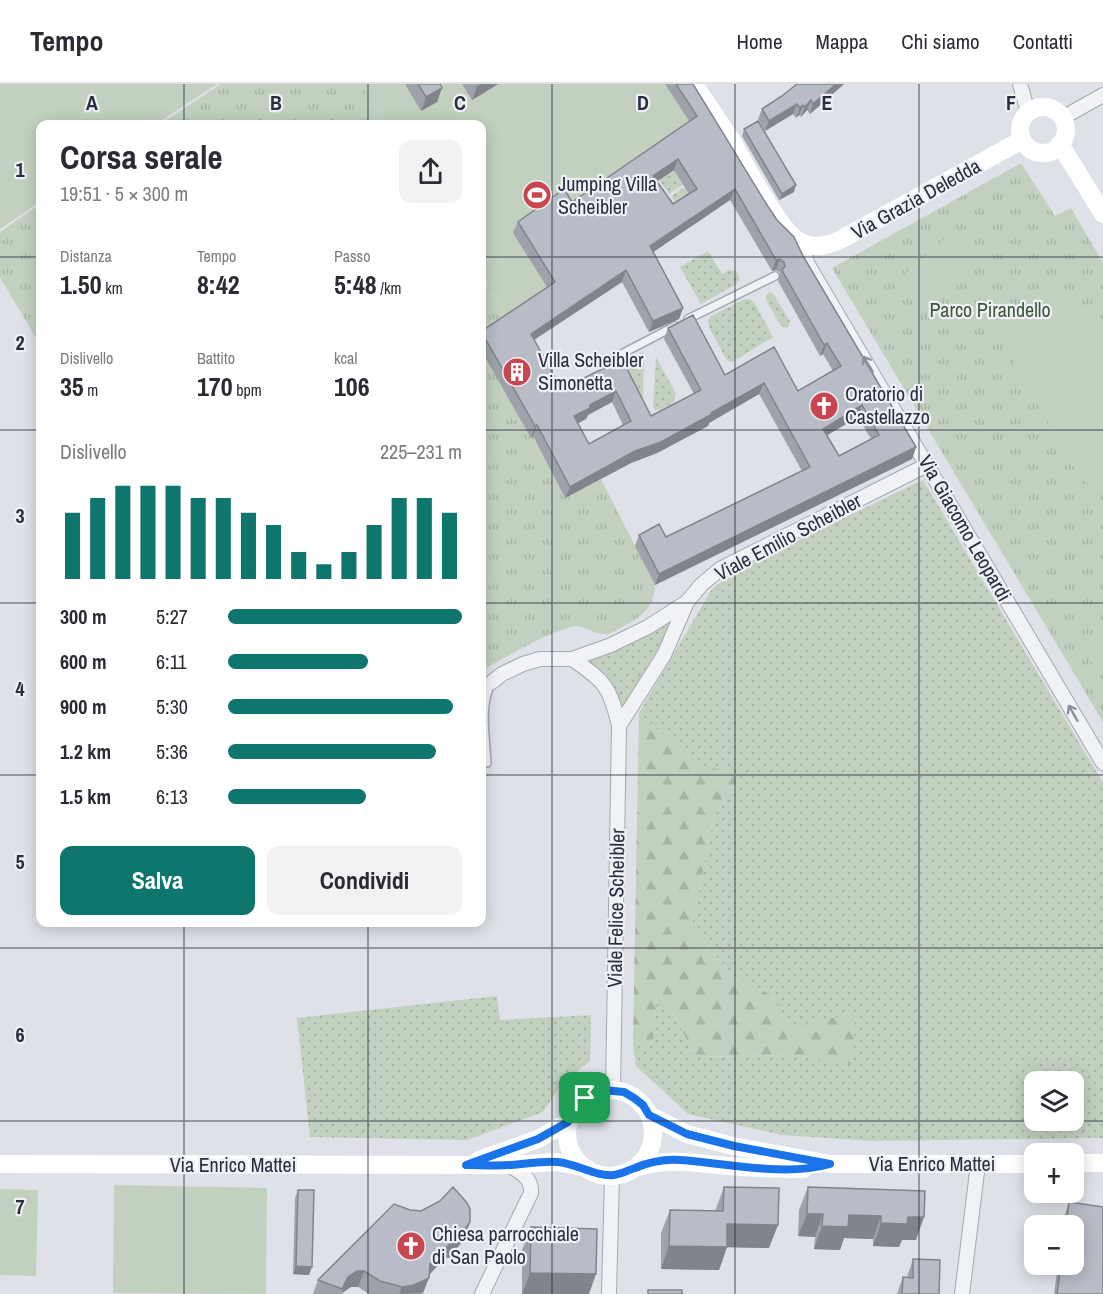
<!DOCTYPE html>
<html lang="it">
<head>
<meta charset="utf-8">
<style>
  :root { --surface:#fff; --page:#f2f2f3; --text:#2b2b33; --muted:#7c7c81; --line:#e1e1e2; --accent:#0f766e }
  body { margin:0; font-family:"Archivo Narrow",sans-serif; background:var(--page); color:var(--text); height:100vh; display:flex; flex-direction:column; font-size:22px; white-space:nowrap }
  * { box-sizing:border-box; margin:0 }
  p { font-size:20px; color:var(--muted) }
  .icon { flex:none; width:33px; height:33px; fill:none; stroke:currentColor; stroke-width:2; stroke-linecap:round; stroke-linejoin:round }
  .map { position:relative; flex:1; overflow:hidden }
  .side { position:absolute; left:36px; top:36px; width:450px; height:807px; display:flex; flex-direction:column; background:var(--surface); border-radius:12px; box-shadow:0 3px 15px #0003 }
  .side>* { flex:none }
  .fabs { position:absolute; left:1024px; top:987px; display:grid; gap:12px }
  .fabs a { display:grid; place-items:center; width:60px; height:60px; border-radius:12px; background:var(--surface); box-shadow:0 3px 15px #0003; font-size:30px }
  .pin { position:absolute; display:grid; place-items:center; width:51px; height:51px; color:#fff; margin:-26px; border-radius:12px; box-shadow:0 3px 9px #0006 }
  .round { display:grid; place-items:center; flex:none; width:63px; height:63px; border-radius:12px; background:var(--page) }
  .summary { display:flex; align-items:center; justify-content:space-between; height:102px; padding:0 24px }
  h1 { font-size:33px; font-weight:800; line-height:45px }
  .metrics { display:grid; grid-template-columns:repeat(3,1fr); gap:9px; height:102px; padding:6px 24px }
  .metrics div { display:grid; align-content:center }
  .metrics b { font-size:26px; font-weight:800 }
  .metrics small { font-size:16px; font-weight:400 }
  .metrics p { font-size:16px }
  .chart { height:168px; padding:12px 24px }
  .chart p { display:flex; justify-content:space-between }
  .chart svg { width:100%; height:108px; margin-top:6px; stroke:var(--accent); stroke-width:6 }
  .button { display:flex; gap:12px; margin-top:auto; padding:12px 24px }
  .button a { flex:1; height:69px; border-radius:12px; background:var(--accent); color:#fff; font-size:24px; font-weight:800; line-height:69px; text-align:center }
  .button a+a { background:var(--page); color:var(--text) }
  ul { padding:0 24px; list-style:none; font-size:20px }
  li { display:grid; grid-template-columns:96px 72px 1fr; align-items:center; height:45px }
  li i { height:15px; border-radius:8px; background:var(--accent) }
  header { display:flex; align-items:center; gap:36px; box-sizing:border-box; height:84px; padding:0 30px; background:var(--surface); border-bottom:2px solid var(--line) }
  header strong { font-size:28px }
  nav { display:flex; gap:33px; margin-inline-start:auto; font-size:21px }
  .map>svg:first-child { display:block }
  .grass { fill:url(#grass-dots); fill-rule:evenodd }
  .forest { fill:url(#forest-firs) }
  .park { fill:url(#park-tufts) }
  .garden { fill:#c2d1bf }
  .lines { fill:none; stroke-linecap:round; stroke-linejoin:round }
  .lane-casing { stroke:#a4a8b1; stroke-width:10 }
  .street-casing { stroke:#a4a8b1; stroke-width:16 }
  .lane { stroke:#f0f2f5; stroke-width:7 }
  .street { stroke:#f0f2f5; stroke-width:14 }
  .secondary { stroke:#fff; stroke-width:18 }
  .wall { fill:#9ea2aa; fill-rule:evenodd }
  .shaded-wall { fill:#81848b }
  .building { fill:#b8bcc6; stroke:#81848b; stroke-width:1.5; fill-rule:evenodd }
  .oneway { stroke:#8c9099 }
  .route-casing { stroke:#fff; stroke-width:12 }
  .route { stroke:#1a73e8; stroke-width:8 }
  .grid { fill:none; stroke:#282e3d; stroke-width:1.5; stroke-opacity:0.55 }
  .labels { text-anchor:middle; stroke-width:4.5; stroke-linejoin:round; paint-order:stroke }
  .poi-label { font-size:20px; fill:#282e3d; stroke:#edf0f5; text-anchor:start }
  .street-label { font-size:20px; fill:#282e3d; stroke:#edf0f5 }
  .park-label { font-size:20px; fill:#395836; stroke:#edf0f5 }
  .grid-label { font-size:20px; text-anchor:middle; font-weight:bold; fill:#282e3d; stroke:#edf0f5; stroke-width:4.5; stroke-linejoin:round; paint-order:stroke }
</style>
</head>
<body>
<header>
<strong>Tempo</strong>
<nav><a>Home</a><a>Mappa</a><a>Chi siamo</a><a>Contatti</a></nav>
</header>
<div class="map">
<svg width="1103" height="1210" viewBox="0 0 1103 1210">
  <defs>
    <pattern id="grass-dots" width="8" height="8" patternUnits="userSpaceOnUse" patternTransform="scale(1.5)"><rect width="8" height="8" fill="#c2d1bf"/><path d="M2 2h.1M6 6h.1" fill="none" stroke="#a7b4a5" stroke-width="1.8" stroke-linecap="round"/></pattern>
    <pattern id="forest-firs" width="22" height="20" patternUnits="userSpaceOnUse" patternTransform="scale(1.5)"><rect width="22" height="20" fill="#c2d1bf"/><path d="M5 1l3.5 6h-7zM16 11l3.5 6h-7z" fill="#a7b4a5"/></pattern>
    <pattern id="park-tufts" width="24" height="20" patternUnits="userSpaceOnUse" patternTransform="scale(1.5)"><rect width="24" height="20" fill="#c2d1bf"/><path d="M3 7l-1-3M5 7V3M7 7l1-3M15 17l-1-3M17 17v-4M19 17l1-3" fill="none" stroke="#a7b4a5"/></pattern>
  </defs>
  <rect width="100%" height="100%" fill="#dee1e7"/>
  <path class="grass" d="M699,69L709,83L669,110L659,96Z
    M685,103L693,116L680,125L671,112Z
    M708,167L722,190L729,186L736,187L740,194L736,200L701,220L680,183Z
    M770,208L774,211L790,237L788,244L781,242L766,216V211Z
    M745,215H750L754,218L773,253L734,277L730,278L726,275L709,243L708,237L711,232Z
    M642,268L644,269L643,317L623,282L624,278Z
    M656,273L676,310L673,319L660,326H655L653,322Z
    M923,396L1103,699V1054L872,1057L782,1051L688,1030L636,982L633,960L653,958L657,912L675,932L695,973L795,971L852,979L790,943L770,910L737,895L691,845L714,733L739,690L698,682L639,629L712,505L741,484ZM1035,998H1074V1036H1035Z
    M676,533L624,624L606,592L581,576C616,568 646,552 676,533Z
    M497,912L500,936L591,931L590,977L562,999L543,1028L467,1056L310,1053L297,934Z"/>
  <path class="forest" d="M639,629L698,682L740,689L714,733L691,845L737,895L770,910L790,943L855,929L853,980L795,971L695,973L675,932L657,912L653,958L633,960Z"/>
  <path class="park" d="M221,0H361L387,40H160Z
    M1021,79L1055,132L1071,124L1103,179V638L832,184Z
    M40,120V261L0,193V148Z
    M482,191L510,236L482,256Z
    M482,268L531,353L533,352L565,414L601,395L655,501C654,525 640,534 620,544C615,547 609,551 603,550C590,550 584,538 568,544C538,553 509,572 482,586Z"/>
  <path class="garden" d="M0,0H217L156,40H40V118L0,145Z
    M361,0H682L706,34L573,126L605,174L510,236L482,191V40H387Z
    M956,145L984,177L927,227L899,195Z
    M1050,212L1064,214L1076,219L1086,230L1103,260V410L1081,395L1009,271C1005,237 1013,217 1050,212Z
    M1103,556V592L1087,573Z
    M114,1101L267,1104L266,1210L113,1209Z
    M0,1105L38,1106L36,1192L0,1191Z"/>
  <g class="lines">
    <g class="lane-casing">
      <path id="lane" d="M688,235L775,192
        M608,277L675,242
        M487,679C486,654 479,621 492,598"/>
    </g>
    <g class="street-casing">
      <path id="street" d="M1020,0L1028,28
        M1062,34L1103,11
        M805,161V170L807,179L1103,679
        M572,575C605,597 610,603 619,642
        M492,598L502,590L523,580L540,575H572L611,561L648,543L687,518L701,501L720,485L927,381
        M613,1006L619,642L664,571L687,518
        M482,1210L531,1109C532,1093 520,1088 508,1081
        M609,1210L612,1092
        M962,1210L978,1080"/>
    </g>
    <use href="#lane" class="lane"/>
    <use href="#street" class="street"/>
    <path class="secondary" d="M694,0C706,18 718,36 730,54C745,79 778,146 800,158C813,165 827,162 840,156L1022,56
      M1020 46a23 23 0 1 1 46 0a23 23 0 1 1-46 0Z
      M1060,60L1103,130
      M567 1049a43 43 0 1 1 86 0a43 43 0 1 1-86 0Z
      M649,1031L687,1050L733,1062L830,1080H1035
      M479,1076L538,1055L568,1038
      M1074,1079H1103
      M0,1080L508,1081L557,1078L586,1084
      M635,1084C669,1073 694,1079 728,1082C753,1084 779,1085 804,1085"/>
  </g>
  <path class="wall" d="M405,0H440L437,18L421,27Z
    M462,0H498L472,16Z
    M665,0H693L767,121L803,172L916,363L912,375L655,501L635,462L639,451L666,453L802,387L759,310L709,339L708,342L657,369L631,379L565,414L533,352L531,354L482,268V247L547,203L513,149L518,138L572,118L689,37ZM674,86L689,110L673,120L657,97ZM730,116L772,187L776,186L780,189L778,197L820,272L823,270L833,287L798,307L725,291L668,244L664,255L694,310L651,332L622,275L564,304L558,299L534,256L622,198L649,248L679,235L683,224L653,168ZM612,318L623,341L589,360L578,339L586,335L588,331ZM858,333L871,355L839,372L827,351Z
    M797,0H844L810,30L807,26L801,33L799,31L796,34L793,30L765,47L758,35L762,25L782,12Z
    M744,45L794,108L779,116L742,52Z
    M724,1103L769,1164L727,1163L719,1186L661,1185V1149L670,1126L715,1127Z
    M808,1103L925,1107L916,1156H902L899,1163L873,1162V1155L844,1154L840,1166L814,1165L815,1153L798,1152L799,1126Z
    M298,1106L309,1191L293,1190L295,1114Z
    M1069,1118L1103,1210H1054L1058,1180H1074V1142H1063L1065,1130Z
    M531,1143L589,1210H522V1166Z
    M465,1154L449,1174H445L429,1191L423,1209L422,1210H369L358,1203H351L342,1208L341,1210H313L318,1196Z
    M913,1175L939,1210H897L903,1193H907Z"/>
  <path class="shaded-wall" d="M481,0H498L472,16L477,2Z
    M836,0H844L810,30L813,20Z
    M442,4L437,18L421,27L426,13Z
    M811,16L807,26L801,33L805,23Z
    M797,20L793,30L765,47L769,37Z
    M803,21L799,31L796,34L800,24Z
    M678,75L674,86L649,103L653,92Z
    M796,101L794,108L779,116L782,110Z
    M735,105L730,116L646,173L650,162Z
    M780,175L776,186L772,187L776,176Z
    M626,186L622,198L526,261L531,250Z
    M683,224L679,235L649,248L653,237Z
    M827,259L823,270L820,272L824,261Z
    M764,299L759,310L709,339L708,342L657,369L631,379L565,414L570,403L635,367L711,329Z
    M616,307L612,318L588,331L586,335L570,344L574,332L590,321Z
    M862,321L858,333L819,356L823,345Z
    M537,341L533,352L531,354L535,342Z
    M916,363L912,375L655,501L659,490Z
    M807,1130H823L815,1153L798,1152Z
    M849,1131L881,1132L873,1155L844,1154L840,1166L814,1165L822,1142Z
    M908,1133H924L916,1156H902L899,1163L873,1162L881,1139Z
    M470,1138L465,1154L449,1174H445L424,1196L429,1194L423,1209L399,1210L402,1203L430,1180Z
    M727,1140L778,1141L769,1164L719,1163Z
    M669,1162L727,1163L719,1186L661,1185Z
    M296,1182L312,1183L309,1191L293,1190Z
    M357,1187H364L358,1203H351L341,1210L348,1193Z
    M530,1189L596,1190L589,1210H522Z"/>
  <path class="building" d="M418,0H440L442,4L426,13Z
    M676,0H693L767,121L777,136L794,153L803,172L916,363L659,490L639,451L659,440L666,453L810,383L764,299L711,329L712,330L661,358L635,367L570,403L537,341L535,342L482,249V247L555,198L518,138L564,105L572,118L697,32ZM678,75L697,105L673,120L653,92ZM735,105L776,176L780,175L784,178L785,182L782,186L824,261L827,259L841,282L798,307L774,263L725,291L693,231L668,244L701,306L651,332L622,275L564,304L560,298L558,299L531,250L626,186L653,237L683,224L650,162ZM616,307L631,337L589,360L574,332L590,324V321ZM862,321L879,351L839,372L823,345Z
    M797,0H836L813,20L811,16L805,23L803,21L800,24L797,20L769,37L762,25L782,12Z
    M758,37L796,101L782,110L744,45Z
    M453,1103L467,1119L470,1125V1138L455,1158L451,1159L430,1180L429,1194L414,1201L402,1203L380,1197L364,1187H357L348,1193L342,1205L318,1196L394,1120L410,1126L421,1127L440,1117Z
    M724,1103L779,1104L778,1141L727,1140V1163L669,1162L670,1126L723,1127Z
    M808,1103L925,1107L924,1133H908L907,1140L881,1139V1132L849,1131L848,1143L822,1142L823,1130H807Z
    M298,1106H314L312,1183L296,1182Z
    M1069,1118L1103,1123V1210H1057L1061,1180H1074V1142H1066Z
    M531,1143L597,1145L596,1190L530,1189Z
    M913,1175L940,1176L939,1210H902L903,1193L913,1194Z
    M648,1206H682V1210H648Z"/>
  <defs><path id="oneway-shaft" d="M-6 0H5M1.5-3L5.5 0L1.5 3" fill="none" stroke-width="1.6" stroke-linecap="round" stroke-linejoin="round" transform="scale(1.5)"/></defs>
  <g class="oneway">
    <use href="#oneway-shaft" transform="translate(868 280) rotate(-121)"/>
    <use href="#oneway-shaft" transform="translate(1073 629) rotate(-120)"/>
  </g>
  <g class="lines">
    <g class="route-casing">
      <path id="route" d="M603,1006L624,1008L634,1014L643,1021L649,1031L687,1050L734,1062L830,1080C784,1093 727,1079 680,1076C665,1075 649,1078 635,1084C628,1086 622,1090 614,1091C595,1093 576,1079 557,1078C542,1077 526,1080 511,1081C496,1082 481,1081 466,1081L538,1055L568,1038C574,1021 586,1012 603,1006Z"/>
    </g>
    <use href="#route" class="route"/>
  </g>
  <path class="grid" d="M184,0V40M368,0V40M552,0V1210M735,0V1210M919,0V1210M0,173H40M482,173H1103M0,346H40M482,346H1103M0,519H40M482,519H1103M0,691H40M482,691H1103M184,838V1210M368,838V1210M0,864H1103M0,1037H1103"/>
  <defs>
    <g id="stadium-disc" transform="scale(1.5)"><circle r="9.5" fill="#c8464f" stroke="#edf0f5"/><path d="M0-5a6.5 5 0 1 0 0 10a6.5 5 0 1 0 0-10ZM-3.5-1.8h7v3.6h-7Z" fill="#fff"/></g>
    <g id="building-disc" transform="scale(1.5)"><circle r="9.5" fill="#c8464f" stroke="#edf0f5"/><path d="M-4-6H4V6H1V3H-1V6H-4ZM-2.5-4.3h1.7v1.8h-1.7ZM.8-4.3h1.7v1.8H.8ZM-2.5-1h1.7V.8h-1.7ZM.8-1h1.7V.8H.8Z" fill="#fff"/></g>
    <g id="church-disc" transform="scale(1.5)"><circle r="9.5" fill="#c8464f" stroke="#edf0f5"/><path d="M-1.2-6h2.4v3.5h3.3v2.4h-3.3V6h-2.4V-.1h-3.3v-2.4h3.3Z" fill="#fff"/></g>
  </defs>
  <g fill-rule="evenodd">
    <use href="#stadium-disc" x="537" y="111"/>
    <use href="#building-disc" x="517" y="288"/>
    <use href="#church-disc" x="824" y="322"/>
    <use href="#church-disc" x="411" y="1162"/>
  </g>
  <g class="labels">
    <g class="poi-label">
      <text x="558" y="107">Jumping Villa<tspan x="558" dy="23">Scheibler</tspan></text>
      <text x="538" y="283">Villa Scheibler<tspan x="538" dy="23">Simonetta</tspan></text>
      <text x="845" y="317">Oratorio di<tspan x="845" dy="23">Castellazzo</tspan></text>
      <text x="432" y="1157">Chiesa parrocchiale<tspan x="432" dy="23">di San Paolo</tspan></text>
    </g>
    <g class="street-label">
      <text transform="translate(916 115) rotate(-29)" y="7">Via Grazia Deledda</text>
      <text transform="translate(965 444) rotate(60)" y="7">Via Giacomo Leopardi</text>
      <text transform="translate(788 453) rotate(-28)" y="7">Viale Emilio Scheibler</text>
      <text transform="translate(616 824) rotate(-89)" y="7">Viale Felice Scheibler</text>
      <text x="932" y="1087">Via Enrico Mattei</text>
      <text x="233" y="1088">Via Enrico Mattei</text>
    </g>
    <g class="park-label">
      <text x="990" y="233">Parco Pirandello</text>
    </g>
  </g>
  <g class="grid-label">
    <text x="92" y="26">A</text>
    <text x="276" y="26">B</text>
    <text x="460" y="26">C</text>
    <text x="643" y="26">D</text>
    <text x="827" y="26">E</text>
    <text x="1011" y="26">F</text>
    <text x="20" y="93">1</text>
    <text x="20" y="266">2</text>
    <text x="20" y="439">3</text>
    <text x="20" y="612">4</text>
    <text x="20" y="785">5</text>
    <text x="20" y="958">6</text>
    <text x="20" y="1130">7</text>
  </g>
</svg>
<div class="fabs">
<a><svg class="icon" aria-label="layers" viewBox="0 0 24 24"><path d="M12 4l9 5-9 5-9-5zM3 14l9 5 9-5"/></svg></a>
<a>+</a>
<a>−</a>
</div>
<div class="pin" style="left:585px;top:1014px;background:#1e9e55"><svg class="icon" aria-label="arrive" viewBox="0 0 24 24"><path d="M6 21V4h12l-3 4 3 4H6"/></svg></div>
<section class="side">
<div class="summary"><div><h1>Corsa serale</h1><p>19:51 · 5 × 300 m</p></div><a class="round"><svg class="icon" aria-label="share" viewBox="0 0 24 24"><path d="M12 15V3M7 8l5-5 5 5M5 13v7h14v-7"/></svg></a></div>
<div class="metrics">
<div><p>Distanza</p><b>1.50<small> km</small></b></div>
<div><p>Tempo</p><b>8:42</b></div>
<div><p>Passo</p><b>5:48<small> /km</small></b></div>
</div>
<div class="metrics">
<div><p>Dislivello</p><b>35<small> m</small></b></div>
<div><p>Battito</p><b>170<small> bpm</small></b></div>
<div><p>kcal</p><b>106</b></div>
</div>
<div class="chart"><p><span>Dislivello</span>225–231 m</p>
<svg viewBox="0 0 160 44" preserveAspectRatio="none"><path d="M5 44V17M15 44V11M25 44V6M35 44V6M45 44V6M55 44V11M65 44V11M75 44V17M85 44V22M95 44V33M105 44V38M115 44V33M125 44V22M135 44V11M145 44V11M155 44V17"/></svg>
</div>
<ul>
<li><b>300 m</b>5:27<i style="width:100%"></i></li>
<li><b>600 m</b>6:11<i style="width:60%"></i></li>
<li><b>900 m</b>5:30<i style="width:96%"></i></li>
<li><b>1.2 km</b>5:36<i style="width:89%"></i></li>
<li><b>1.5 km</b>6:13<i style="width:59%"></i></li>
</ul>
<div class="button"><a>Salva</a><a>Condividi</a></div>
</section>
</div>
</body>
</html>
